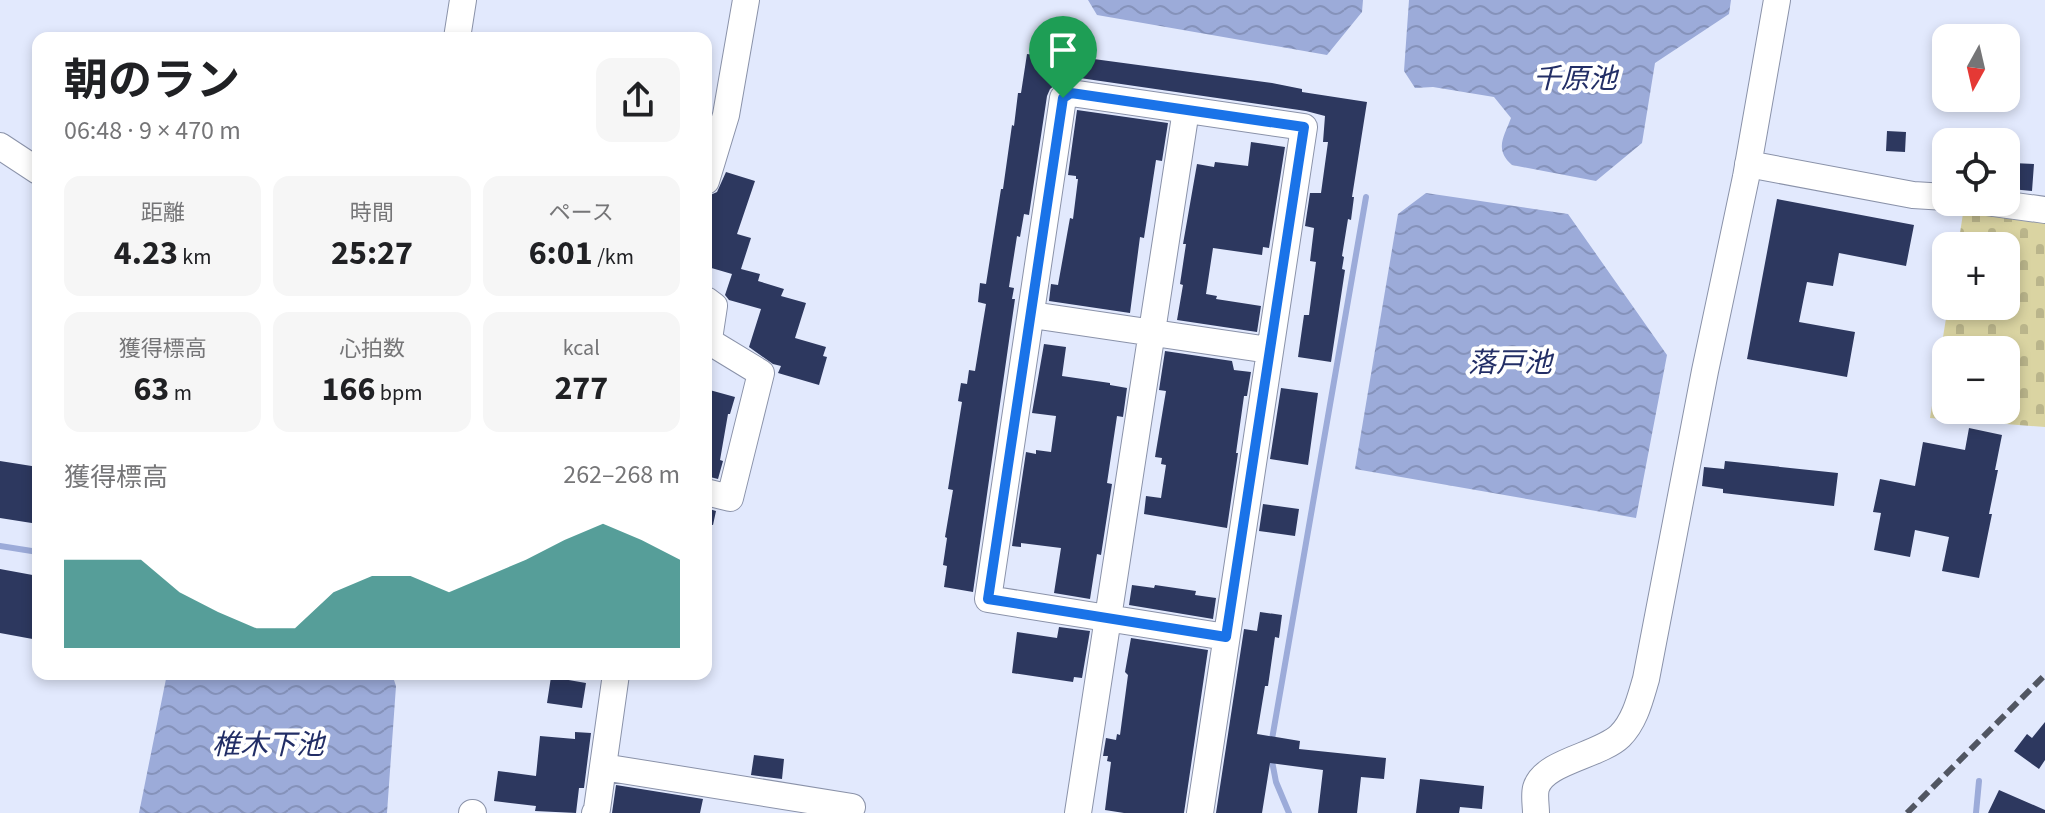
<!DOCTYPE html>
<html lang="ja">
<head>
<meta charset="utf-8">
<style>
  :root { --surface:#fff; --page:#f6f6f6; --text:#202124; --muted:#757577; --accent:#0f766e }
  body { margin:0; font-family:"Source Sans 3","Noto Sans JP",sans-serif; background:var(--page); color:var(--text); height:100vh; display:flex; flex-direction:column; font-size:30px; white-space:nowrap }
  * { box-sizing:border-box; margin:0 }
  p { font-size:26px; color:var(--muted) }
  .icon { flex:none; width:44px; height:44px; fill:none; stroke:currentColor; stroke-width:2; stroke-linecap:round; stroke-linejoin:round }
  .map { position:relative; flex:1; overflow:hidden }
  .details { position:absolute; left:32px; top:32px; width:680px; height:648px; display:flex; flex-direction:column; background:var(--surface); border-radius:16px; box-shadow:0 4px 12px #0003 }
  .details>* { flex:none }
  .needle { width:52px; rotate:188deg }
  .fabs { position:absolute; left:1932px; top:24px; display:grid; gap:16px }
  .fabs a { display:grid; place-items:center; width:88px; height:88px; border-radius:16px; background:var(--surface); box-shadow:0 4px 12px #0003; font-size:40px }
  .pin { position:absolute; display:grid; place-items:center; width:68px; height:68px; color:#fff; margin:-82px -34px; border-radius:50% 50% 50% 0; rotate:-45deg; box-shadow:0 0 8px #0007 }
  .pin .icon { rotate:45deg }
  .round { display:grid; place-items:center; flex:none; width:84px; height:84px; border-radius:16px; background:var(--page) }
  .overview { display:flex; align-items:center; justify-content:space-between; height:136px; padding:0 32px }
  h1 { font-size:44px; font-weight:700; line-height:60px }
  .stats { display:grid; grid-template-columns:repeat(3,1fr); gap:12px; height:136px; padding:8px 32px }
  .stats div { display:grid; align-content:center; border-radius:16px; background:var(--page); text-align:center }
  .stats b { font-size:34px; font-weight:700 }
  .stats small { font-size:22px; font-weight:400 }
  .stats p { font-size:22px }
  .chart { height:224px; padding:16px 32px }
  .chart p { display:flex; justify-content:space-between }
  .chart svg { width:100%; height:144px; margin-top:8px; fill:var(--accent); opacity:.7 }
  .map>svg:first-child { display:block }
  .cemetery { fill:url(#cemetery-stones); fill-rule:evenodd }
  .water { fill:url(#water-waves) }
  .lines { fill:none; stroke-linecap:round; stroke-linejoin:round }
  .stream { stroke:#9cabd9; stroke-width:6 }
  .building { fill:#2d385f }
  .street-casing { stroke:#8a92a9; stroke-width:28 }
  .street { stroke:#fff; stroke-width:26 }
  .rail { stroke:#515662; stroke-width:6; stroke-dasharray:12 6; stroke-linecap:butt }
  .route-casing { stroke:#fff; stroke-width:16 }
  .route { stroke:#1a73e8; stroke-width:10 }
  .labels { text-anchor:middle; stroke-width:8; stroke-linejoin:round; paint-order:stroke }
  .water-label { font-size:28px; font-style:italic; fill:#222e66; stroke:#fff }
</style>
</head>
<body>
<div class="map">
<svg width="2045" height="813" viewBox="0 0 2045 813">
  <defs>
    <pattern id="cemetery-stones" width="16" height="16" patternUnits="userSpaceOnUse" patternTransform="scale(2)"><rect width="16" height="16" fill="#dad4a2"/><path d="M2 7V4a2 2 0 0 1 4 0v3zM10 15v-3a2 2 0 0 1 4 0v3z" fill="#bab58b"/></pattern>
    <pattern id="water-waves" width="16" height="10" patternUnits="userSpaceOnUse" patternTransform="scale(2)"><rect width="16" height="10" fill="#9cabd9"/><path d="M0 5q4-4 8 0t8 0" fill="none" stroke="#8592ba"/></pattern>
  </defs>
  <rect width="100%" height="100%" fill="#e2e9fd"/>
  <path class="cemetery" d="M1964,207L2045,214V427L1930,418L1948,306H2006V246H1958ZM1946,350H2006V410H1946Z"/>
  <path class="water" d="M1088,0H1363L1362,12L1327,55L1097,15Z
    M1409,0H1731L1729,14L1655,63L1642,143L1596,181L1512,165C1494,149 1504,137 1511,118L1494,97L1433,87L1415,88L1404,71Z
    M1426,193L1568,214L1667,355L1636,518L1355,469L1398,214Z
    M167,674H392L396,686L387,813H139Z"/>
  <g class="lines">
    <path class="stream" d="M0,546L38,552
      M1271,745L1366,197
      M1271,756L1276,782L1289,813
      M1976,813L1979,781"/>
  </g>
  <path class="building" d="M1027,54L1063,59L1064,55L1272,83L1302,89V92L1367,102L1352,197H1354L1351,220L1348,219L1342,256L1344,257L1342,269L1345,270L1331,362L1298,357L1304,315H1309L1316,262L1310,261L1314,228L1305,226L1310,193H1321L1328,142H1323L1325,116L1306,111L1073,77L1063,79L1050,89L1047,96L1029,215L1024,214L1020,237L1017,236L1009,287L1014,288L1012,299H1015L973,592L944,587L947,566L943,565L947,538L945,537L953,490L948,489L962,402L958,401L961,383L967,384L969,370L975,371L986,304L978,302L980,283L986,284L1001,189H1003L1012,125L1014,126L1018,93H1021Z
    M1077,110L1168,123L1162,161L1156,160L1144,238L1140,237L1130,313L1049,301L1051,284L1058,285L1070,218L1073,219L1078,179H1076V176L1068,175Z
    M1887,131L1906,132L1905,152L1886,151Z
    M1251,142L1285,147L1269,248L1263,247L1262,255L1213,248L1206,294L1217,296L1216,299L1261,306L1257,332L1177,320L1183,285L1180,284L1186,244H1183L1197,164L1214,167L1215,162L1248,166Z
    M2013,163L2034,164L2032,191L2011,189Z
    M726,172L755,181L737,234L751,238L741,269L760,274L758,281L784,289L781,296L806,303L795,338L826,347L823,356L827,357L819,385L778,373L781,366L773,364L749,347L761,309L729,300L725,295L732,274L708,267L711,258L706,256V197L717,192Z
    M1777,199L1914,225L1906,266L1839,253L1833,286L1807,282L1799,322L1855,332L1847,377L1747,359Z
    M1044,344L1066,347L1062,376L1110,383V385L1127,388L1123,417L1117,416L1107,483L1112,484L1101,555L1097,554L1090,599L1054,593L1061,548L1021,543V547L1012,546L1026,452L1036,454V450L1051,452L1056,416L1032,413Z
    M1165,351L1232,361L1234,370L1251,372L1247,396H1244L1236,453H1238L1227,528L1144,514L1146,496L1161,498L1166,465L1161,464L1162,458L1155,457L1166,391L1159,390Z
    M1281,388L1318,393L1308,465L1270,459Z
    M706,389L735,397L730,414H728L720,460L723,461L718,479L706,476Z
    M1969,428L2002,435L1995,470H1998L1989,514H1992L1979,578L1942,571L1949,537L1915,530L1910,557L1874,550L1881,513L1873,512L1880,479L1915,486L1923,442L1965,450Z
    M0,461L38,467V524L0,518Z
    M1725,461L1838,473L1834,506L1723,493V489L1702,486L1704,467L1724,469Z
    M1263,504L1299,509L1295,536L1259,531Z
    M706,508L716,511L713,525L706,524Z
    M0,569L38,576V640L0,633Z
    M1132,585L1154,588L1155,585L1196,591L1195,595L1216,598L1213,619L1129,605Z
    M1260,612L1282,615L1279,638L1275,637L1268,686H1265L1257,734L1300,741L1299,749L1386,758L1384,779L1361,777L1357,813H1318L1323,770L1270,763L1262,813H1216L1244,629L1257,631Z
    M1059,627L1090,631L1082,678L1074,677L1073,682L1012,673L1017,632L1057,638Z
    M1131,638L1208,650L1184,813H1124L1105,810L1111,762L1107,761L1108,756H1103L1106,738L1116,740L1117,734L1120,735L1128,675L1125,672Z
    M551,677L586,683L582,708L547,703Z
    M2045,722V760L2039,769L2014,751L2027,734L2032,738Z
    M575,732L591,733L584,788H579L576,813L535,811L536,806L494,801L498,771L536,776L540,736L575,739Z
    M754,755L784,759L782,779L751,775Z
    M1420,779L1484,786L1482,809L1460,807L1459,813H1416Z
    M616,785L703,799L700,813H612Z
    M1999,790L2045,810V813H1988Z"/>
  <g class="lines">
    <g class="street-casing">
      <path id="street" d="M457,38L463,0
        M0,146L38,171
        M1748,164L1913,195L1946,197
        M706,181L726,115L746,0
        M1986,202L2045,210
        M706,300L714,306L709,339L715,345L761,373L730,498L706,492
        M1032,315L1269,350
        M603,767L852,807
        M472,813H473
        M595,813L597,809L616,674
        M1078,813L1186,110
        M1200,813L1304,127L1071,93L1063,98L988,599L1226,637
        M1536,813C1536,806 1534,795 1536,788C1544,761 1599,756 1620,736C1635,721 1640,699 1646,679L1705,371L1746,177L1777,0"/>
    </g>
    <use href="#street" class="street"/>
    <path class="rail" d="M1907,813L2045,675"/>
  </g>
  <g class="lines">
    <g class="route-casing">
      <path id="route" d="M1071,93L1304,127L1226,637L988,599L1063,98Z"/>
    </g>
    <use href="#route" class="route"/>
  </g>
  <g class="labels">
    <g class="water-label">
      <text x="1575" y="88">千原池</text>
      <text x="1510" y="372">落戸池</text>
      <text x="268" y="754">椎木下池</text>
    </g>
  </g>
</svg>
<div class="fabs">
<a><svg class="needle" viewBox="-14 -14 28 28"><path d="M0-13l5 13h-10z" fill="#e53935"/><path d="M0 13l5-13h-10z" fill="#757577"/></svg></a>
<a><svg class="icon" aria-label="locate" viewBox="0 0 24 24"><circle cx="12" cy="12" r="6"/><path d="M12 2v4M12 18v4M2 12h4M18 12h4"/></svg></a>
<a>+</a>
<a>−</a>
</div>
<div class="pin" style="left:1063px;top:98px;background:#1e9e55"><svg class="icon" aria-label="arrive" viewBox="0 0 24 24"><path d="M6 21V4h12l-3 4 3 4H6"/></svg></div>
<section class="details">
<div class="overview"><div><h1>朝のラン</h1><p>06:48 · 9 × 470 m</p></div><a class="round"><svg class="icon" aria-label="share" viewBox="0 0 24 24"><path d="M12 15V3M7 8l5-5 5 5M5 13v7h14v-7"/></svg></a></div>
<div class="stats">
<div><p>距離</p><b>4.23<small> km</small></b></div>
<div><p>時間</p><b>25:27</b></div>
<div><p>ペース</p><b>6:01<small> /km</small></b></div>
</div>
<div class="stats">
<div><p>獲得標高</p><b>63<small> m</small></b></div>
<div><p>心拍数</p><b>166<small> bpm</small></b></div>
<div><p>kcal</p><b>277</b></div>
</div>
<div class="chart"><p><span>獲得標高</span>262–268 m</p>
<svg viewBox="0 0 160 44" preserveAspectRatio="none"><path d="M0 44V17L10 17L20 17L30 27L40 33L50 38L60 38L70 27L80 22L90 22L100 27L110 22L120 17L130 11L140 6L150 11L160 17V44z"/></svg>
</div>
</section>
</div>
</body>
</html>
